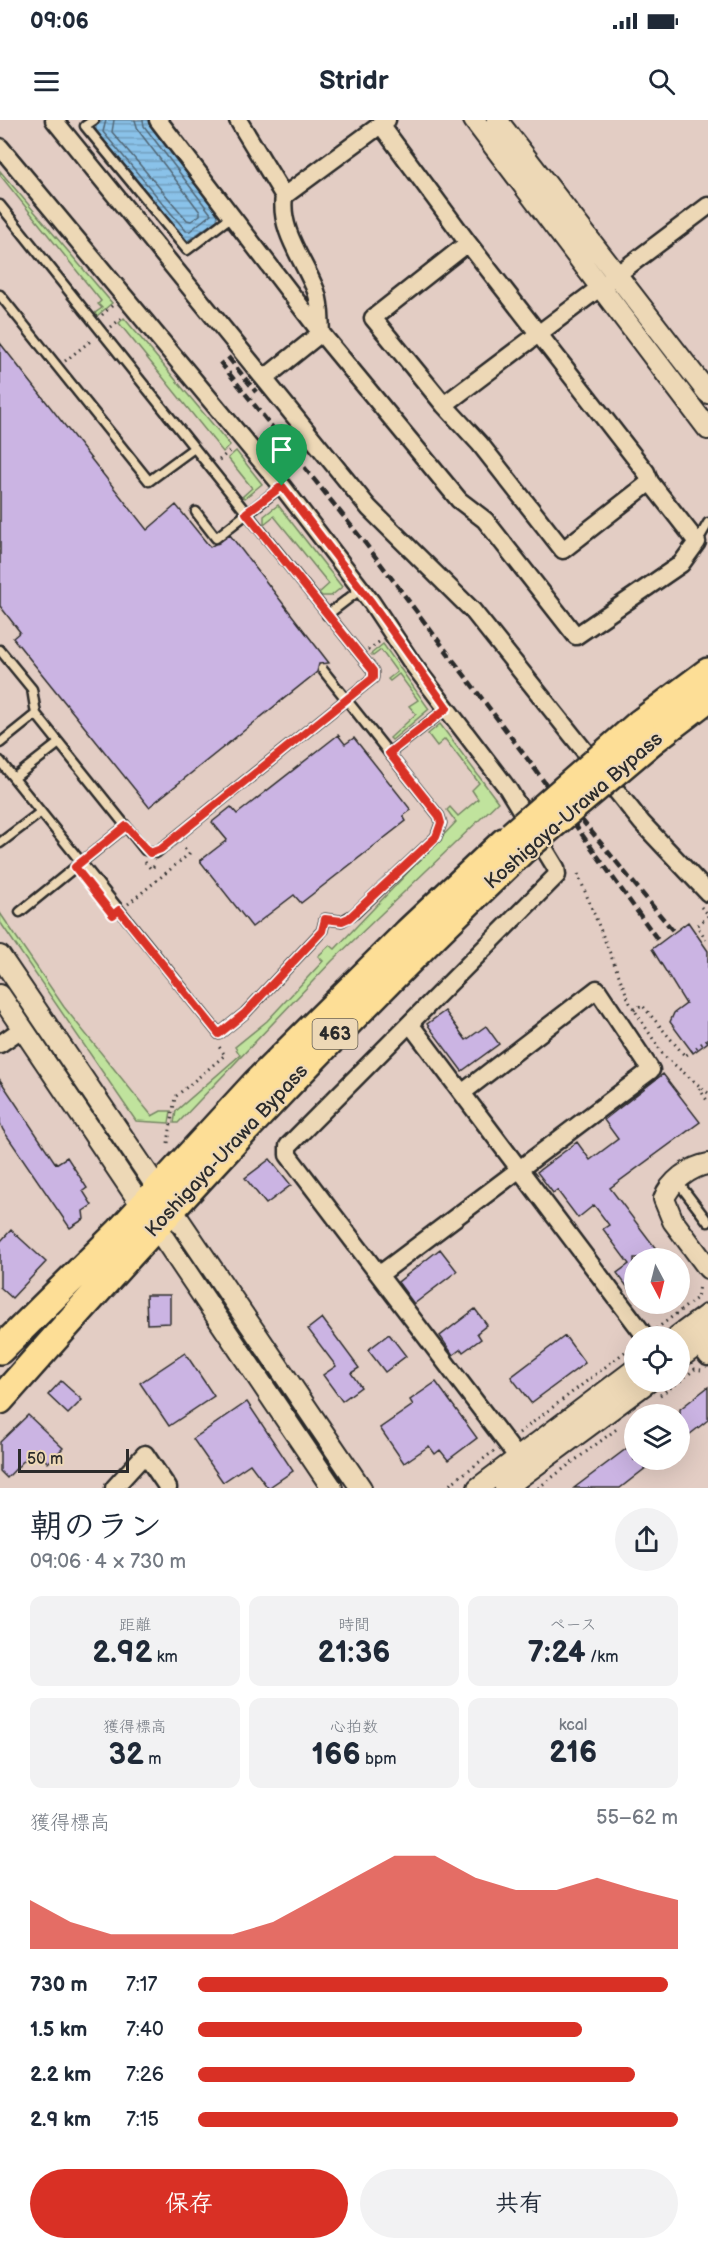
<!DOCTYPE html>
<html lang="ja">
<head>
<meta charset="utf-8">
<style>
  :root { --surface:#fff; --page:#f2f2f3; --text:#1f2937; --muted:#747a83; --accent:#d93025 }
  body { margin:0; font-family:"Balsamiq Sans","Klee One",sans-serif; background:var(--page); color:var(--text); height:100vh; display:flex; flex-direction:column; font-size:22px; white-space:nowrap }
  * { box-sizing:border-box; margin:0 }
  p { font-size:20px; color:var(--muted) }
  .icon { flex:none; width:33px; height:33px; fill:none; stroke:currentColor; stroke-width:2; stroke-linecap:round; stroke-linejoin:round }
  .map { position:relative; height:1368px; overflow:hidden }
  .sheet { display:flex; flex-direction:column; background:var(--surface); flex:1 }
  .sheet>* { flex:none }
  .needle { width:39px; rotate:173deg }
  .controls { position:absolute; left:624px; top:1128px; display:grid; gap:12px }
  .controls a { display:grid; place-items:center; width:66px; height:66px; border-radius:50%; background:var(--surface); box-shadow:0 6px 24px #0002; font-size:30px }
  .scale { position:absolute; left:18px; bottom:15px; width:111px; box-sizing:border-box; padding-left:6px; border:3px solid #2b2b2b; border-top:0; font-size:16px; line-height:21px; white-space:nowrap; color:#2b2b2b; -webkit-text-stroke:4px #edd8b6; paint-order:stroke }
  .pin { position:absolute; display:grid; place-items:center; width:51px; height:51px; color:#fff; margin:-62px -26px; border-radius:50% 50% 50% 0; rotate:-45deg; box-shadow:0 0 6px #0007 }
  .pin .icon { rotate:45deg }
  .round { display:grid; place-items:center; flex:none; width:63px; height:63px; border-radius:32px; background:var(--page) }
  .overview { display:flex; align-items:center; justify-content:space-between; height:102px; padding:0 30px }
  h1 { font-size:33px; font-weight:700; line-height:45px }
  .metrics { display:grid; grid-template-columns:repeat(3,1fr); gap:9px; height:102px; padding:6px 30px }
  .metrics div { display:grid; align-content:center; border-radius:12px; background:var(--page); text-align:center }
  .metrics b { font-size:30px; font-weight:700 }
  .metrics small { font-size:16px; font-weight:400 }
  .metrics p { font-size:16px }
  .chart { height:168px; padding:12px 30px }
  .chart p { display:flex; justify-content:space-between }
  .chart svg { width:100%; height:108px; margin-top:6px; fill:var(--accent); opacity:.7 }
  .button { display:flex; gap:12px; margin-top:auto; padding:12px 30px }
  .button a { flex:1; height:69px; border-radius:36px; background:var(--accent); color:#fff; font-size:24px; font-weight:700; line-height:69px; text-align:center }
  .button a+a { background:var(--page); color:var(--text) }
  ul { padding:0 30px; list-style:none; font-size:20px }
  li { display:grid; grid-template-columns:96px 72px 1fr; align-items:center; height:45px }
  li i { height:15px; border-radius:8px; background:var(--accent) }
  .status { display:flex; justify-content:space-between; align-items:center; height:42px; padding:0 30px; background:var(--surface); direction:ltr }
  .status svg { height:16px; fill:currentColor }
  header { display:flex; justify-content:space-between; align-items:center; height:78px; padding:0 30px; background:var(--surface); font-size:27px; font-weight:700 }
  .map>svg:first-child { display:block }
  .grass { fill:#c0e39d; stroke:#768764; stroke-width:1.5 }
  .water { fill:url(#water-rules); stroke:#64869d; stroke-width:1.5 }
  .lines { fill:none; stroke-linecap:round; stroke-linejoin:round }
  .shore { stroke:#516777; stroke-width:1.5 }
  .building { fill:#cbb4e3; stroke:#2b2b2b; stroke-width:1.5 }
  .service-casing { stroke:#2b2b2b; stroke-width:13 }
  .minor-casing { stroke:#2b2b2b; stroke-width:21 }
  .tertiary-casing { stroke:#2b2b2b; stroke-width:24 }
  .trunk-casing { stroke:#2b2b2b; stroke-width:32 }
  .path { stroke:#2b2b2b; stroke-width:3; stroke-dasharray:1.5 4.5; stroke-linecap:butt }
  .service { stroke:#edd8b6; stroke-width:8 }
  .minor { stroke:#edd8b6; stroke-width:16 }
  .tertiary { stroke:#edd8b6; stroke-width:20 }
  .trunk { stroke:#fdde96; stroke-width:27 }
  .rail { stroke:#2b2b2b; stroke-width:4.5; stroke-dasharray:9 4.5; stroke-linecap:butt }
  .service-bridge-casing { stroke:#2b2b2b; stroke-width:13; stroke-linecap:butt }
  .trunk-bridge-casing { stroke:#2b2b2b; stroke-width:32; stroke-linecap:butt }
  .service-bridge { stroke:#edd8b6; stroke-width:8 }
  .trunk-bridge { stroke:#fdde96; stroke-width:27 }
  .route-casing { stroke:#fff; stroke-width:12 }
  .route { stroke:#d93025; stroke-width:8 }
  .labels { text-anchor:middle; stroke-width:4.5; stroke-linejoin:round; paint-order:stroke }
  .shield { fill:#edd8b6; stroke:#655f55; stroke-width:1.5 }
  .shield-label { font-size:18px; font-weight:bold; fill:#2b2b2b }
  .street-label { font-size:20px; fill:#2b2b2b; stroke:#edd8b6 }
</style>
</head>
<body>
<div class="status"><b>09:06</b><svg viewBox="0 0 49 12"><path d="M0 12V9h3v3zM5 12V6h3v6zM10 12V3h3v9zM15 12V0h3v12zM26 1h20v11H26zM47 4h2v5h-2z"/></svg></div>
<header><svg class="icon" aria-label="menu" viewBox="0 0 24 24"><path d="M4 6h16M4 12h16M4 18h16"/></svg>Stridr<svg class="icon" aria-label="search" viewBox="0 0 24 24"><circle cx="10" cy="10" r="6"/><path d="M15 15l6 6"/></svg></header>
<div class="map">
<svg width="708" height="1368" viewBox="0 0 708 1368">
  <defs>
    <pattern id="water-rules" width="6" height="5" patternUnits="userSpaceOnUse" patternTransform="scale(1.5)"><rect width="6" height="5" fill="#8ac2e9"/><path d="M0 2.5h6" fill="none" stroke="#719ebd"/></pattern>
  </defs>
  <rect width="100%" height="100%" fill="#e3cdc4"/>
  <filter id="ink" filterUnits="userSpaceOnUse"><feTurbulence type="fractalNoise" baseFrequency=".0167" numOctaves="2"/><feDisplacementMap in="SourceGraphic" scale="12" xChannelSelector="R" yChannelSelector="G"/><feConvolveMatrix kernelMatrix="1 2 1 2 8 2 1 2 1" color-interpolation-filters="sRGB"/></filter>
  <g filter="url(#ink)">
    <path class="grass" d="M0,51L112,183L97,196L95,193L102,188L98,184L101,181L0,55Z
      M124,198L230,325L223,332L119,203Z
      M236,331L262,364L245,378L242,377L252,368L228,338Z
      M278,385L342,467L331,476H322L319,473L329,464L274,396L264,404V396Z
      M383,524L429,589L392,620L390,618L416,594L409,586L418,580L399,554L390,561L388,559L397,552L381,530L373,536L371,534Z
      M440,604L498,682L332,841L178,1003H174L176,991L240,935L235,927L267,901L323,841L318,836L330,825L335,829L456,702L447,690L450,687L458,696L478,679L472,670L479,663L445,619L437,626L428,614Z
      M0,793L64,887L152,996L161,991H171L169,1003L136,1001L0,802Z"/>
    <path class="water" d="M104,0H147L218,93L217,100L187,121L96,13V5Z"/>
    <g class="lines">
      <path class="shore" d="M106,0L103,12L186,111H190L211,94L144,6L143,0
        M114,0L112,12L187,100L191,101L200,95V92L138,10L135,0"/>
    </g>
    <path class="building" d="M0,223L147,410L176,385L210,427L230,415L329,543L319,544L317,552L149,687L13,518L20,512L0,486Z
      M338,615L345,624L354,618L411,690L403,696L406,701L301,783L294,775L252,807L200,741L227,720L212,702L231,687L237,694Z
      M688,802L708,831V922L693,933L670,902L674,893L686,884L652,829Z
      M445,891L466,920L486,906L499,924L462,951L427,904Z
      M663,954L700,1002L610,1068L663,1138H634V1176L617,1153L629,1144L603,1109L609,1105L594,1085L578,1098L557,1070L553,1073L537,1052L577,1022L590,1040L618,1019L604,1000Z
      M0,960L56,1044L67,1037L87,1068L83,1071L92,1085L83,1091L84,1099L70,1108L3,1010L0,1003Z
      M270,1039L291,1065L266,1084L245,1058Z
      M11,1110L46,1142L12,1178L0,1167V1122Z
      M440,1129L457,1151L414,1184L398,1162Z
      M146,1175H170V1203L147,1204Z
      M475,1189L487,1205L477,1213L481,1219L463,1232L461,1229L453,1235L440,1216Z
      M322,1198L359,1248L351,1253L361,1267L342,1281L323,1255L336,1246L308,1209Z
      M389,1214L406,1236L385,1252L368,1230Z
      M565,1216L585,1243L531,1283L511,1257Z
      M185,1233L214,1276L169,1306L140,1263Z
      M61,1261L82,1280L68,1294L48,1275Z
      M436,1262L477,1318L448,1340L440,1330L435,1334L429,1326L404,1343L380,1308L413,1285L410,1280Z
      M708,1267V1300L680,1322V1289Z
      M247,1282L293,1351L268,1368L250,1344L223,1362L193,1319Z
      M28,1295L63,1328L48,1343L35,1329L7,1358L0,1351V1322Z
      M634,1323V1340H656L620,1368H574Z"/>
    <g class="lines">
      <g class="service-casing">
        <path id="service" d="M94,0L85,6L187,130L232,96
          M0,85L361,536L373,551V558L156,733L145,730L36,594L0,623
          M0,175L149,361L194,328
          M196,392L216,418L282,366
          M697,422L708,403
          M327,495L361,469
          M0,530L32,569L36,594
          M389,633L447,588
          M0,641L219,914L245,893L322,811L325,799L342,801L354,794
          M14,658L59,623
          M0,723L41,692
          M20,792L126,706
          M677,1061L708,1102"/>
      </g>
      <g class="minor-casing">
        <path id="minor" d="M54,0L369,388L473,491L642,703L708,773
          M158,0L321,213L459,380L485,400L576,516L681,444L697,422L650,362L646,352L468,123
          M238,0L284,76C279,111 304,140 316,171C321,185 320,199 321,213L265,258
          M381,5L468,123L373,198L444,285L480,324L563,430L650,362
          M0,27L282,366L372,483L412,543L508,669L556,748L557,755L288,1026V1035L518,1338
          M284,76L387,0
          M444,285L708,86
          M410,904L645,1216
          M0,924L23,908
          M379,1155L651,950L597,869L462,973
          M698,1224L708,1237
          M114,1368L145,1334L168,1368"/>
      </g>
      <g class="tertiary-casing">
        <path id="tertiary" d="M474,0L708,309
          M497,0L708,273
          M0,836L361,1368
          M0,875L332,1368
          M708,1044C690,1047 670,1062 664,1079L673,1101L708,1148
          M678,1216L708,1194
          M680,1238L708,1217
          M478,1368L634,1250
          M505,1368L648,1262"/>
      </g>
      <g class="trunk-casing">
        <path id="trunk" d="M640,603L708,552
          M653,620L708,578
          M0,1230L120,1111L257,962L408,812L504,722
          M0,1280C168,1090 339,904 524,729"/>
      </g>
      <path class="path" d="M102,195L113,185
        M111,207L122,198
        M65,241L93,219
        M219,340L232,329
        M368,530L379,522
        M145,742L151,749L155,745
        M578,754L630,883L664,936L708,973
        M128,784L189,734L182,726
        M701,787L708,794
        M708,796L697,806L708,822
        M634,890L642,885L685,936L708,919
        M699,968L708,982
        M168,1023L175,977L225,935L217,924
        M656,1209L697,1178L699,1165
        M680,1261L695,1249L701,1250
        M660,1275L679,1262
        M519,1313L634,1225
        M445,1368L494,1331
        M538,1368L618,1308"/>
      <use href="#service" class="service"/>
      <use href="#minor" class="minor"/>
      <use href="#tertiary" class="tertiary"/>
      <use href="#trunk" class="trunk"/>
      <path class="rail" d="M228,237L256,272
        M220,242L365,423L532,645L660,823
        M581,699L674,812"/>
      <g class="service-bridge-casing">
        <path id="service-bridge" d="M322,549L439,696L441,703L436,717L354,794"/>
      </g>
      <g class="trunk-bridge-casing">
        <path id="trunk-bridge" d="M512,715L640,603
          M524,729L653,620"/>
      </g>
      <use href="#service-bridge" class="service-bridge"/>
      <use href="#trunk-bridge" class="trunk-bridge"/>
    </g>
  </g>
  <g class="lines" filter="url(#ink)">
    <g class="route-casing">
      <path id="route" d="M282,366L372,483L447,588L389,633L439,696L441,703L436,717L349,798L342,801L325,799L322,811L245,893L219,914L119,790L113,795L75,747L126,706L150,733L161,729L373,558V551L246,393Z"/>
    </g>
    <use href="#route" class="route"/>
  </g>
  <g class="labels">
    <rect class="shield" x="312.5" y="899" width="45" height="30" rx="4.5"/>
    <g class="shield-label">
      <text x="335" y="920">463</text>
    </g>
    <g class="street-label">
      <text transform="translate(573 690) rotate(-41)" y="7">Koshigaya-Urawa Bypass</text>
      <text transform="translate(226 1030) rotate(-47)" y="7">Koshigaya-Urawa Bypass</text>
    </g>
  </g>
</svg>
<div class="controls">
<a><svg class="needle" viewBox="-14 -14 28 28"><path d="M0-13l5 13h-10z" fill="#e53935"/><path d="M0 13l5-13h-10z" fill="#747a83"/></svg></a>
<a><svg class="icon" aria-label="locate" viewBox="0 0 24 24"><circle cx="12" cy="12" r="6"/><path d="M12 2v4M12 18v4M2 12h4M18 12h4"/></svg></a>
<a><svg class="icon" aria-label="layers" viewBox="0 0 24 24"><path d="M12 4l9 5-9 5-9-5zM3 14l9 5 9-5"/></svg></a>
</div>
<div class="scale">50 m</div>
<div class="pin" style="left:282px;top:366px;background:#1e9e55"><svg class="icon" aria-label="arrive" viewBox="0 0 24 24"><path d="M6 21V4h12l-3 4 3 4H6"/></svg></div>
</div>
<section class="sheet">
<div class="overview"><div><h1>朝のラン</h1><p>09:06 · 4 × 730 m</p></div><a class="round"><svg class="icon" aria-label="share" viewBox="0 0 24 24"><path d="M12 15V3M7 8l5-5 5 5M5 13v7h14v-7"/></svg></a></div>
<div class="metrics">
<div><p>距離</p><b>2.92<small> km</small></b></div>
<div><p>時間</p><b>21:36</b></div>
<div><p>ペース</p><b>7:24<small> /km</small></b></div>
</div>
<div class="metrics">
<div><p>獲得標高</p><b>32<small> m</small></b></div>
<div><p>心拍数</p><b>166<small> bpm</small></b></div>
<div><p>kcal</p><b>216</b></div>
</div>
<div class="chart"><p><span>獲得標高</span>55–62 m</p>
<svg viewBox="0 0 160 44" preserveAspectRatio="none"><path d="M0 44V24L10 33L20 38L30 38L40 38L50 38L60 33L70 24L80 15L90 6L100 6L110 15L120 20L130 20L140 15L150 20L160 24V44z"/></svg>
</div>
<ul>
<li><b>730 m</b>7:17<i style="width:98%"></i></li>
<li><b>1.5 km</b>7:40<i style="width:80%"></i></li>
<li><b>2.2 km</b>7:26<i style="width:91%"></i></li>
<li><b>2.9 km</b>7:15<i style="width:100%"></i></li>
</ul>
<div class="button"><a>保存</a><a>共有</a></div>
</section>
</body>
</html>
